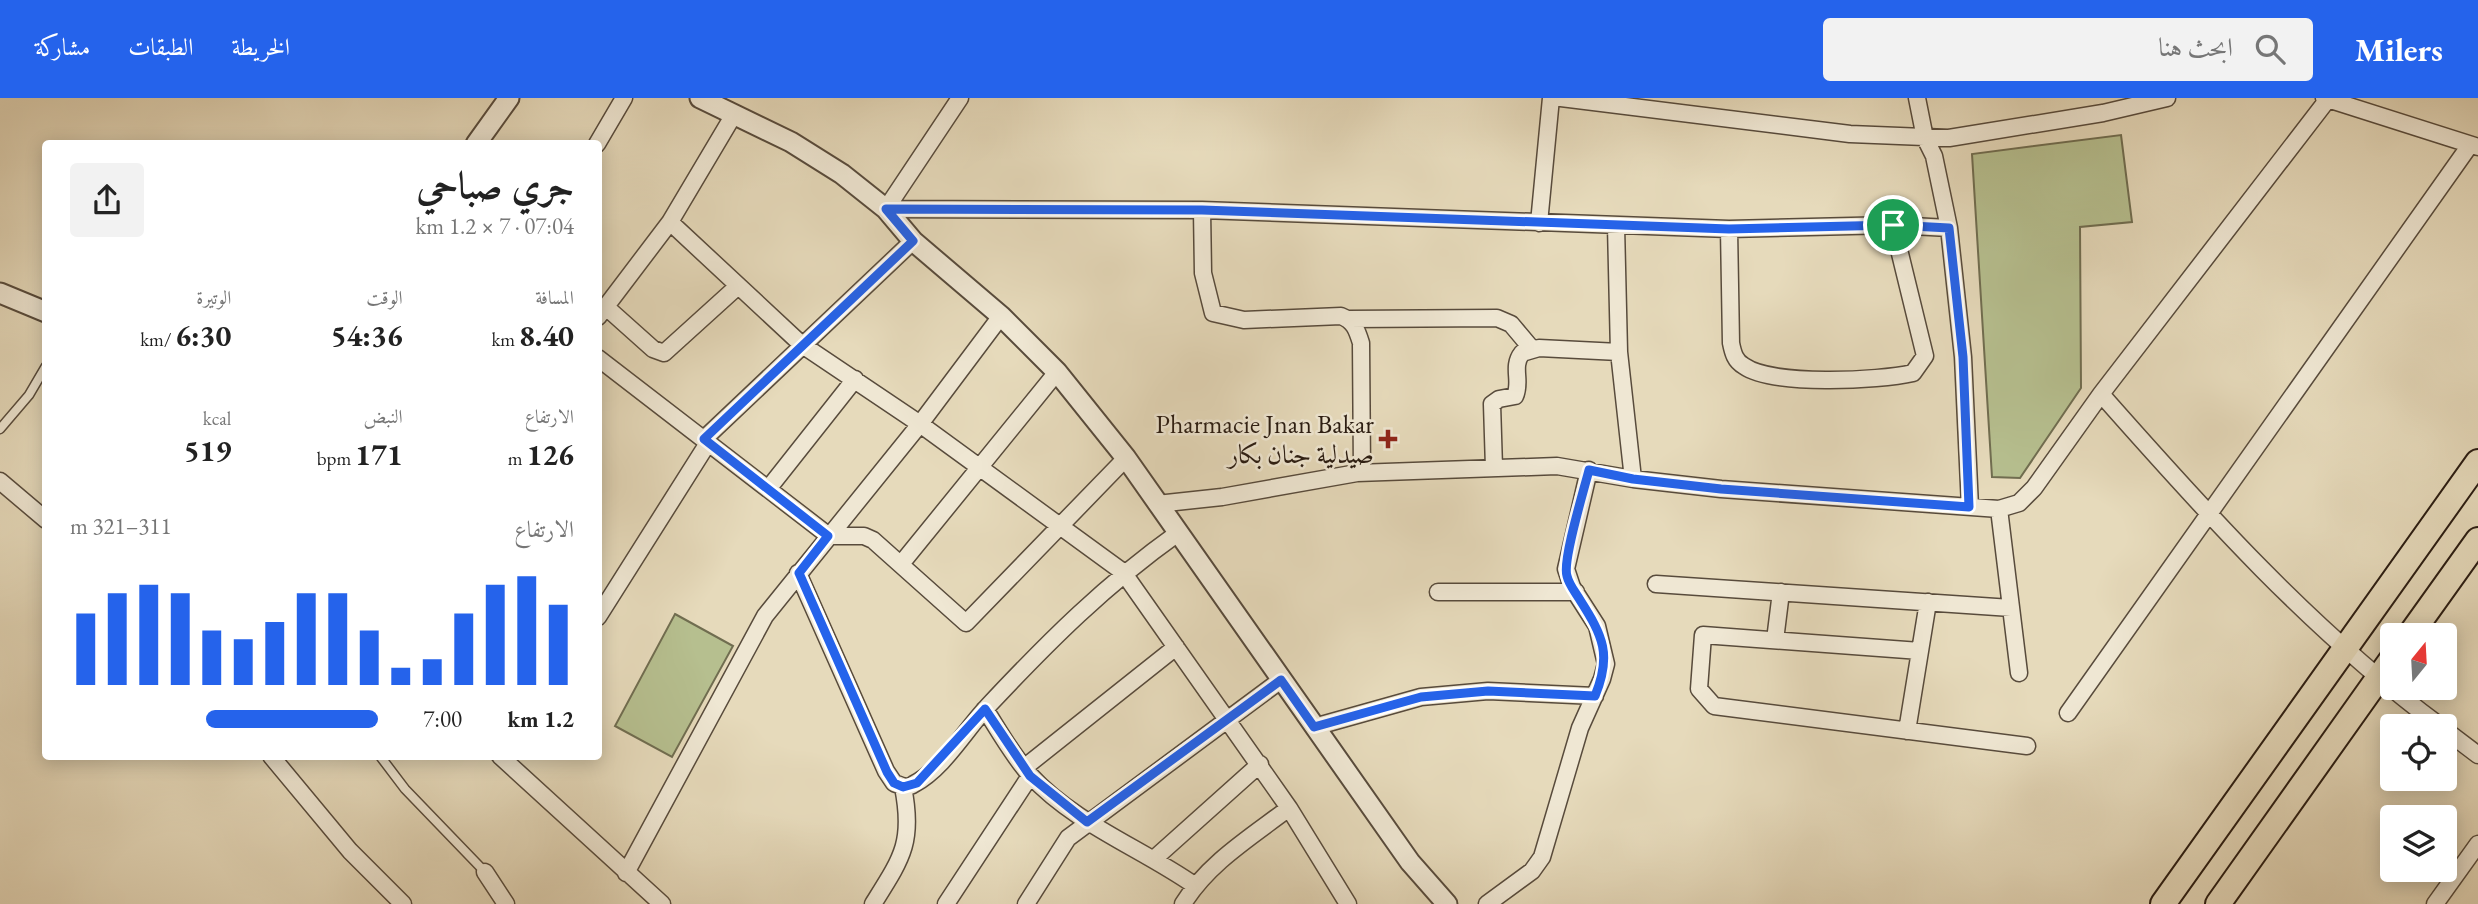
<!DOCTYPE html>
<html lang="ar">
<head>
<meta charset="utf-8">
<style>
  :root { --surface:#fff; --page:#f2f2f2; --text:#222; --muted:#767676; --accent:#2563eb }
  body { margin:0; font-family:"EB Garamond",Amiri,serif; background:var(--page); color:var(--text); direction:rtl; height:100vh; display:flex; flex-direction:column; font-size:26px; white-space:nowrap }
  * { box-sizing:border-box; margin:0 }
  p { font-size:23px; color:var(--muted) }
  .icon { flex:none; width:38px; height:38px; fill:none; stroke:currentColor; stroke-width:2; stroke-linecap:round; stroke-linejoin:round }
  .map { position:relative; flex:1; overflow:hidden; direction:ltr }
  .drawer { position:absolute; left:42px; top:42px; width:560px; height:620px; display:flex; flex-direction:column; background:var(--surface); border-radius:7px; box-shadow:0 4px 18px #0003; direction:rtl }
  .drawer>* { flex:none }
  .needle { width:46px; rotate:18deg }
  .controls { position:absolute; left:2380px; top:525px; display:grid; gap:14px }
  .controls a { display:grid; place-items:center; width:77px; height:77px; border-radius:7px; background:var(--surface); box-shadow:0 4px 18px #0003; font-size:35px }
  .pin { position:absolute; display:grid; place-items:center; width:60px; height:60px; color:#fff; margin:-30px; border:4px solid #fff; border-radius:50%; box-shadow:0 2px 7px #0007 }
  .round { display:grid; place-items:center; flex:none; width:74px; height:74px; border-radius:7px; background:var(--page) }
  .head { display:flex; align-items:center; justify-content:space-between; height:119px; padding:0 28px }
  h1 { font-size:38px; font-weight:700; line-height:52px }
  .metrics { display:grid; grid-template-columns:repeat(3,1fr); gap:10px; height:119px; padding:7px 28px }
  .metrics div { display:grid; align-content:center }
  .metrics b { font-size:30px; font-weight:700 }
  .metrics small { font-size:19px; font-weight:400 }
  .metrics p { font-size:19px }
  .chart { height:196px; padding:14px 28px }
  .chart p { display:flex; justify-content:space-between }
  .chart svg { width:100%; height:126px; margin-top:7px; stroke:var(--accent); stroke-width:6 }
  ul { padding:0 28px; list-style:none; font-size:23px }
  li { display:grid; grid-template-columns:112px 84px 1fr; align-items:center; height:52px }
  li i { height:18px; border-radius:9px; background:var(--accent) }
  header { display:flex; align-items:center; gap:42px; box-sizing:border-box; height:98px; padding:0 35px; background:var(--accent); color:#fff }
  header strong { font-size:33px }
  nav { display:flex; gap:38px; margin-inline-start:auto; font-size:24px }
  .search { width:490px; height:63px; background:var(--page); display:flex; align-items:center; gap:18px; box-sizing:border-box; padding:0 24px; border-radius:7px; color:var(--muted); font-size:26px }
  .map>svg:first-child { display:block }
  .green { fill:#b6bf8f; stroke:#706d50; stroke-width:2 }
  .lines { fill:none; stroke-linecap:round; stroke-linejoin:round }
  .service-casing { stroke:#584b3c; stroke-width:11 }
  .minor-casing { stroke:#584b3c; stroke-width:19 }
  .tertiary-casing { stroke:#584b3c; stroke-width:23 }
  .primary-casing { stroke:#291b11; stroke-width:28 }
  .service { stroke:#efe7d3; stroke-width:8 }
  .minor { stroke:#efe7d3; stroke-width:16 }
  .tertiary { stroke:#efe7d3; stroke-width:19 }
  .primary { stroke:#e6dabb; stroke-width:24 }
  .route-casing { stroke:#fff; stroke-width:14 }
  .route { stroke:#2563eb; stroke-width:9 }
  .poi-dot { fill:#8f2418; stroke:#efe7d3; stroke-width:2.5 }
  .labels { text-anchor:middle; stroke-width:5; stroke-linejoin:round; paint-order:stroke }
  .poi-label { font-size:26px; fill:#291b11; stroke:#efe7d3; text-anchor:end }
</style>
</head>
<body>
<header>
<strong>Milers</strong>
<div class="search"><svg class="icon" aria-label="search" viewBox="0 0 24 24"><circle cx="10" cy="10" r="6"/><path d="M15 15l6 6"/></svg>ابحث هنا</div>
<nav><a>الخريطة</a><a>الطبقات</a><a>مشاركة</a></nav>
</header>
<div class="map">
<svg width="2478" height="806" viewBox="0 0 2478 806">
  <rect width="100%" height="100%" fill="#e6dabb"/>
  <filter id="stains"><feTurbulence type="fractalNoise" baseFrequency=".00286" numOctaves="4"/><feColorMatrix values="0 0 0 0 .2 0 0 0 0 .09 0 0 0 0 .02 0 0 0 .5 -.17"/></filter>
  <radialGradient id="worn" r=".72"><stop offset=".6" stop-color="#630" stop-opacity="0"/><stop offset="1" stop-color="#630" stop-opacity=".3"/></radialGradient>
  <path class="green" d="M2121,37L2132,124L2080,129L2081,290L2020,380L1992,379L1972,56Z
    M675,516L733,548L672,659L615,628Z"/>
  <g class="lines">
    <g class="service-casing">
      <path id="service" d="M0,331L29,297L46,268
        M380,658L405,691L485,774"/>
    </g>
    <g class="minor-casing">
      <path id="minor" d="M1561,0L1850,36L1949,40L2103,15L2167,0
        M1917,0L1925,40L1934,58L1949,130L1963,259L1970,409
        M2324,0L2478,49
        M597,46L624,0
        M886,111L1202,112L1729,131L1893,127L1949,130
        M886,111L960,0
        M1202,112L1203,175L1213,215L1244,222L1341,218C1354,223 1357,232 1361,245L1362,375
        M670,124L801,246L920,326L1123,474L1289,710L1348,806
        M1539,125L1551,0
        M1616,128L1619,254L1633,381
        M1729,131L1731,245C1733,255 1735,263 1744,268C1772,288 1878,283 1913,275L1925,258L1893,127
        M606,209L653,251L664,255L738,188
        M598,219L670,124L733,18
        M1349,221L1497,220L1511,226L1532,251
        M598,260L829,438H864L873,442L966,525L1126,360
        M2101,296C2206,415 2312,533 2440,628
        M704,341L913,143
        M1494,370L1492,306L1499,301L1515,298C1522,283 1511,269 1522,255L1539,250L1619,254
        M0,383L46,422
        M768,391L855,281
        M1157,406L1222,399L1357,375L1557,368L1633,381L1721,391L1999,411L2019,405L2034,390L2101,296L2328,1
        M1999,411L2019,575
        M901,466L1057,274
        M798,475L886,673L894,685C902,688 907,691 914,686C944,670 965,632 988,608C1049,543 1105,487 1178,435
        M1656,486L2011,510
        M1438,494H1576
        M598,519L708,345
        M1775,542L1781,494
        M1920,553L1703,537L1699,591L1714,608L2027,648
        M985,611C999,633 1013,658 1030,677C1075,726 1141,750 1194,787
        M2068,615L2470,47
        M1314,629L1421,599L1488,593L1595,598
        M2445,632L2478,657
        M1907,633L1928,504
        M271,658L350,753L403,806
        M500,658L662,806
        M1025,669L1176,549
        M1155,760L1260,666
        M485,774L506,806
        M626,775L765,518L920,326L1001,218
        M873,806C902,760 914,744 903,689
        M946,806L1030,678
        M1026,806L1068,740L1281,582
        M1183,806C1208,765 1251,739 1289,710
        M1487,806L1532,773L1542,759L1580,630L1602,581L1606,566L1597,528L1572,489L1566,471L1589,372
        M2435,806L2478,746"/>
    </g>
    <g class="tertiary-casing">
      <path id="tertiary" d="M700,0L791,44L842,76L886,111L913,143L1001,218L1057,274L1126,360L1410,764L1447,806
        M476,46L509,0
        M0,195L46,214"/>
    </g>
    <g class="primary-casing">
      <path id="primary" d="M2410,537L2478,442
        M2163,806L2478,364
        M2218,806L2392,561"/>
    </g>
    <use href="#service" class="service"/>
    <use href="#minor" class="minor"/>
    <use href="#tertiary" class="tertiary"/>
    <use href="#primary" class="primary"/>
  </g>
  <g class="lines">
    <g class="route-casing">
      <path id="route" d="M886,111L1202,112L1729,131L1893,127L1949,130L1963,259L1969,409L1721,391L1633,381L1589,372C1584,392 1562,463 1567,478C1569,487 1576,495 1580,502C1603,538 1612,557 1595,598L1488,593L1421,599L1314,629L1281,582L1087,724L1030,678L985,611L917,685L903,689L894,685L887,674L799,475L828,438L704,341L913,143Z"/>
    </g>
    <use href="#route" class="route"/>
  </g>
  <path class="poi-dot" d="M1384.5 330.5h7v7h7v7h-7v7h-7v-7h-7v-7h7z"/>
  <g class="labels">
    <g class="poi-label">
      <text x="1374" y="335">Pharmacie Jnan Bakar<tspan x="1374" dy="30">صيدلية جنان بكار</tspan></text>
    </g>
  </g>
  <rect width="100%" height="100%" filter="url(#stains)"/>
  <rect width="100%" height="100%" fill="url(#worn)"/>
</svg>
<div class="controls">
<a><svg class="needle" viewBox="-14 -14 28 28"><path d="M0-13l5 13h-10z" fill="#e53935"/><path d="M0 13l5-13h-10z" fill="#767676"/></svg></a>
<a><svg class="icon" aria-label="locate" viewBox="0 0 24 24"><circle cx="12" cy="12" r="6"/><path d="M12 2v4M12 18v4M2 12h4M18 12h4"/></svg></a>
<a><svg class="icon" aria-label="layers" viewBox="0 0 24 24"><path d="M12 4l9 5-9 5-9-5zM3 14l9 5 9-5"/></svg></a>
</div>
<div class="pin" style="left:1893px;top:127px;background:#1e9e55"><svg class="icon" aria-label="arrive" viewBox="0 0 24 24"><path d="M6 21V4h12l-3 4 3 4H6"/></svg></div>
<section class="drawer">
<div class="head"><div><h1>جري صباحي</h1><p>07:04 · 7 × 1.2 km</p></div><a class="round"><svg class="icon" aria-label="share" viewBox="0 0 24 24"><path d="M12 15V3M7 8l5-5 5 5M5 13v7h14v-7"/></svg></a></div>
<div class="metrics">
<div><p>المسافة</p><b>8.40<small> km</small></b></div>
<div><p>الوقت</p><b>54:36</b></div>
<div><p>الوتيرة</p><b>6:30<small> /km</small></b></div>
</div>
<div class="metrics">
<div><p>الارتفاع</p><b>126<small> m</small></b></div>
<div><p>النبض</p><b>171<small> bpm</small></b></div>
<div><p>kcal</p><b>519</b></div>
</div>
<div class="chart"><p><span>الارتفاع</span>311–321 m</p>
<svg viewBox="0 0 160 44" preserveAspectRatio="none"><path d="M5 44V19M15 44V12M25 44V9M35 44V12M45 44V25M55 44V28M65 44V22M75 44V12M85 44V12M95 44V25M105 44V38M115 44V35M125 44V19M135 44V9M145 44V6M155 44V16"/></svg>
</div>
<ul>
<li><b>1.2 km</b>7:00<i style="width:56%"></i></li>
</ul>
</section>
</div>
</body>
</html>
